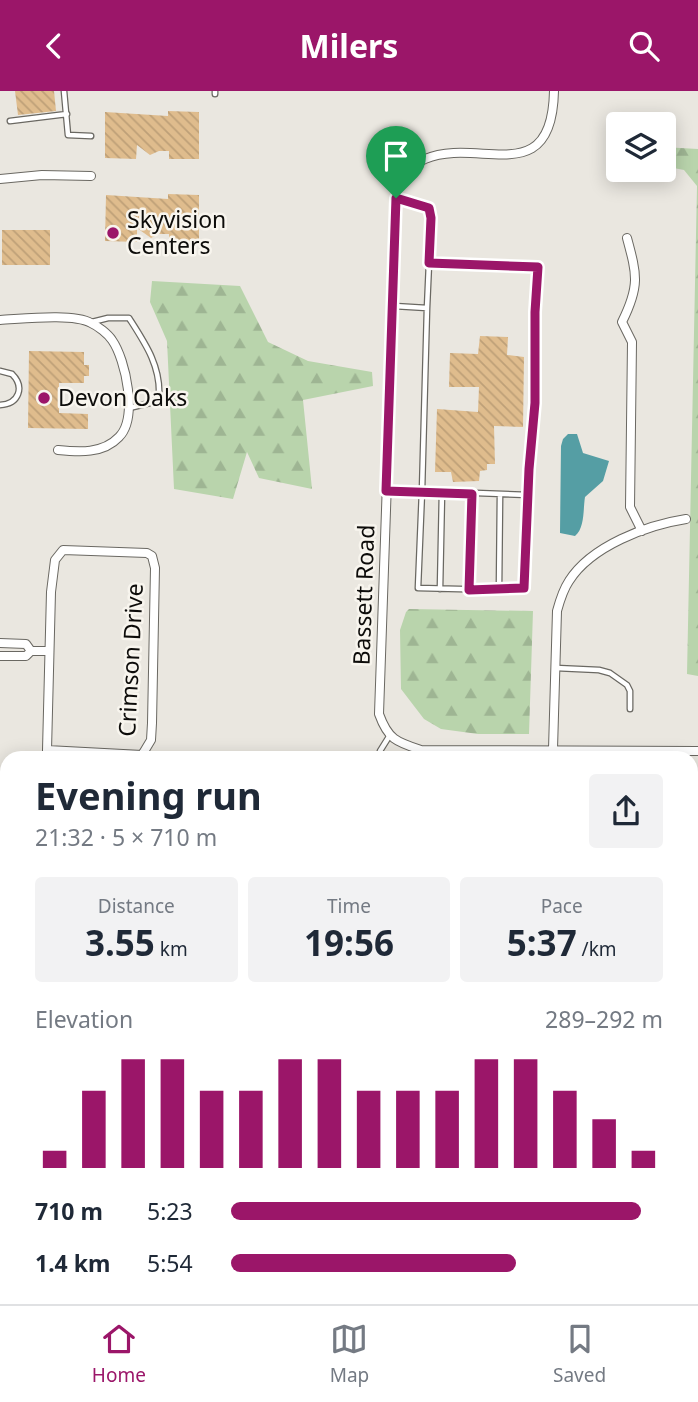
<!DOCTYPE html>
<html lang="en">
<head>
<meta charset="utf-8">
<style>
  :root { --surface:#fff; --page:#f2f2f3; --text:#1f2937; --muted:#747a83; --line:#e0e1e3; --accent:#9b1669 }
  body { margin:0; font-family:"Noto Sans",sans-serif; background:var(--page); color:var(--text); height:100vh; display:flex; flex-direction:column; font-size:26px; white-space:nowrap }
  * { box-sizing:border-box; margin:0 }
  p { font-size:23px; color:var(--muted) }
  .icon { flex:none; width:38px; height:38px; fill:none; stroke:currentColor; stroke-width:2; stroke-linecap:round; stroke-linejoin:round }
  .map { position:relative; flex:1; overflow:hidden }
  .details { position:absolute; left:0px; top:660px; width:698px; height:555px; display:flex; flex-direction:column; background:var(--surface); border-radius:21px 21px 0 0; box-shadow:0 4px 18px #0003 }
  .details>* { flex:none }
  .controls { position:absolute; left:606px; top:21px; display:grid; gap:14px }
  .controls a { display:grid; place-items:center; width:70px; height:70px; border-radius:7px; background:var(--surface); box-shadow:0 4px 18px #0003; font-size:35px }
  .pin { position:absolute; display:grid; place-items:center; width:60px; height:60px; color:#fff; margin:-72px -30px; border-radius:50% 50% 50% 0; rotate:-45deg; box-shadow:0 0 7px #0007 }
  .pin .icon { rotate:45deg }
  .round { display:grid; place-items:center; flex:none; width:74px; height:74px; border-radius:7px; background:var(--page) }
  .summary { display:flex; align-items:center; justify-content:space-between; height:119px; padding:0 35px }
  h1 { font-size:38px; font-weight:700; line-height:52px }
  .figures { display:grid; grid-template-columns:repeat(3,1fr); gap:10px; height:119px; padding:7px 35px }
  .figures div { display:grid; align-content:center; border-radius:7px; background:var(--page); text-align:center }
  .figures b { font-size:35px; font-weight:700 }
  .figures small { font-size:19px; font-weight:400 }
  .figures p { font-size:19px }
  .chart { height:196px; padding:14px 35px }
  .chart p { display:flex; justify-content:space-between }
  .chart svg { width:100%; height:126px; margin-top:7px; stroke:var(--accent); stroke-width:6 }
  ul { padding:0 35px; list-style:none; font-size:23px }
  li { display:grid; grid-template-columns:112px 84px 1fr; align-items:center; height:52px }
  li i { height:18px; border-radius:9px; background:var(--accent) }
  header { display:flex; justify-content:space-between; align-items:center; height:91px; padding:0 35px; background:var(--accent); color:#fff; font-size:32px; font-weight:700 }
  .tabs { display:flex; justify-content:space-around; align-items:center; height:98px; border-top:2px solid var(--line); background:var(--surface); font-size:19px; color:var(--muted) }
  .tabs a { display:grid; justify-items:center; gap:4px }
  .tabs .current { color:var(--accent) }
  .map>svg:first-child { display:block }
  .forest { fill:url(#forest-firs) }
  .water { fill:#559ea4 }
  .building { fill:url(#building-back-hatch) }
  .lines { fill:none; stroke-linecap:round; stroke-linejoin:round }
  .lane-casing { stroke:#6a6862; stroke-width:7 }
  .street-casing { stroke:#6a6862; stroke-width:10 }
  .secondary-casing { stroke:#6a6862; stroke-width:15 }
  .lane { stroke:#fff; stroke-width:4.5 }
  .street { stroke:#fff; stroke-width:8 }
  .secondary { stroke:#fff; stroke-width:12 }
  .route-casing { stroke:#fff; stroke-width:14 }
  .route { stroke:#9b1669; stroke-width:9 }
  .poi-dot { fill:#9b1669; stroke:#f8f5ee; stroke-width:2.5 }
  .labels { text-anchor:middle; stroke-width:5; stroke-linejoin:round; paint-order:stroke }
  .poi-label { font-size:23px; fill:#0d0c0a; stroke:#f8f5ee; text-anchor:start }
  .street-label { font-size:23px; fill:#0d0c0a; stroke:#f8f5ee }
</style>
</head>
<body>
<header><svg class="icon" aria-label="back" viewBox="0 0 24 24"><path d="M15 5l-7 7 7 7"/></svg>Milers<svg class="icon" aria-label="search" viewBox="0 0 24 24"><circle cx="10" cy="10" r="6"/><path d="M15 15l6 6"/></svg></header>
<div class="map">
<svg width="698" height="1213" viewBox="0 0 698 1213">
  <defs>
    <pattern id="forest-firs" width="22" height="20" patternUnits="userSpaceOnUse" patternTransform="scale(1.75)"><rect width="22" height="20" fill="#b9d4ac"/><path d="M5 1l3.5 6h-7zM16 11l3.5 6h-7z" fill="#9eb593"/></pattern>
    <pattern id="building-back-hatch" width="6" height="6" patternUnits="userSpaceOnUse" patternTransform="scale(1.75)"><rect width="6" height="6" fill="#dfbc8d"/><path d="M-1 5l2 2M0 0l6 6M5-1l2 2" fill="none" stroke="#bea078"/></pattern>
  </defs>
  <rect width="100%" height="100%" fill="#eae7e0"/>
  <path class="forest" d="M663,56L698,58V585L687,583L697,95L684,79L663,75Z
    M152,190L240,195L268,251L308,270L372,281L373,295L303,309L312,398L259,387L247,361L233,408L174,398L167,250L150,211Z
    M409,518L533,520L529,643H478L441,638L424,628L401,598L400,539L406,521Z
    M691,954H698V1048H695L691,1026Z"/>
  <path class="water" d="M568,343H577L583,362L609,370L603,390L585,406C583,418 585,437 575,445L560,442L561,355L563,348Z"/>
  <path class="building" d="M15,0H54L56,20L18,24Z
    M168,20L199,21V68H169V60H159L150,64L137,54L136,68L105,67V21L168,25Z
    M168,103L199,104V151H169V143H159L151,147L137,137V151L105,150L106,104L168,108Z
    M2,139H50V174H2Z
    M480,245L508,246L507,264L524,266L523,336L494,335L495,373H487V379L480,380L479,390L453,391L451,381H435L437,318L478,321L479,296H449L450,262L478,263Z
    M29,260L84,261V274H89V285H84V292H59V322L88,323V338L28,337Z"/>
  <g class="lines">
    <g class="lane-casing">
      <path id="lane" d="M64,0L68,44L91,45
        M215,0V3
        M10,30L67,23
        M397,107L429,117L431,127L429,172
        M427,217L422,400L528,404
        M92,231L108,227H129C145,252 161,275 159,306L150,312L129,317
        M0,280L12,283C25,296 19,313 0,314
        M387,400H422L418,497L499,499L524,497L529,378L535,312V221L538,176L429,172L427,217L394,215
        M440,498L442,401
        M469,499L472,403
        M499,499L500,404
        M556,577L599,579L610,582L627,594L630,600V618
        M380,667V660L390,644"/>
    </g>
    <g class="street-casing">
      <path id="street" d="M554,0C552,101 479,45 425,68C411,74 404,86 397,99L379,623C388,648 396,651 421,659L698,660
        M0,88L42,84L91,85
        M627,147C637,184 640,195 622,231L632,251L630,416L642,440
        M0,229C22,228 73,222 91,232C98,235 108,243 112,249C126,269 138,327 119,346C103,363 79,361 58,359
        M0,552L26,553L31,560
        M0,565H26L31,560H49
        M553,658L557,520C560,509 563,499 569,490C591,455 647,434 686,428
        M47,667V659L51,501L55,469L63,459L147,462L152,465L155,477L152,632L151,649L142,664L47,659
        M0,866H7
        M0,887H7
        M545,1208L547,1213"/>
    </g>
    <g class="secondary-casing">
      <path id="secondary" d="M691,1190L698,1187
        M644,1213L655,1208
        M684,1213L698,1207"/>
    </g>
    <use href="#lane" class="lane"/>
    <use href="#street" class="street"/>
    <use href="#secondary" class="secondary"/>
  </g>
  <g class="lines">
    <g class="route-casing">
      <path id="route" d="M396,107L429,117L431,127L429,172L538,176L535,221V312L529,378L524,497L469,499L472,403L386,400Z"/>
    </g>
    <use href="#route" class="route"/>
  </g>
  <g class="poi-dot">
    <circle cx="113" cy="142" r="7"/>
    <circle cx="44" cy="307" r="7"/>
  </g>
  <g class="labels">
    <g class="poi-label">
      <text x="127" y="137">Skyvision<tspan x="127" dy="26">Centers</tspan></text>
      <text x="58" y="315">Devon Oaks</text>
    </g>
    <g class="street-label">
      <text transform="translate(364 504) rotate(-88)" y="8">Bassett Road</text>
      <text transform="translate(131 569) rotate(-87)" y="8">Crimson Drive</text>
    </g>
  </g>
</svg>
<div class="controls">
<a><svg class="icon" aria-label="layers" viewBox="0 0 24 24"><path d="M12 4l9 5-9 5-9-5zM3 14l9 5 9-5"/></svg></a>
</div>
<div class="pin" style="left:396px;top:107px;background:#1e9e55"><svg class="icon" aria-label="arrive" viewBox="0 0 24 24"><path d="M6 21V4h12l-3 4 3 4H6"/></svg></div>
<section class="details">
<div class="summary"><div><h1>Evening run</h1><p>21:32 · 5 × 710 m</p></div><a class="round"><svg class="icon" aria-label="share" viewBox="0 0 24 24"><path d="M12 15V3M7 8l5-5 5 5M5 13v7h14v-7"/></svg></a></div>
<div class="figures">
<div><p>Distance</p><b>3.55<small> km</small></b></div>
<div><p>Time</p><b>19:56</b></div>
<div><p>Pace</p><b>5:37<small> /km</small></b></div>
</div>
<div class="chart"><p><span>Elevation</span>289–292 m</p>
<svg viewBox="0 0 160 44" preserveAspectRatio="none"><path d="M5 44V38M15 44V17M25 44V6M35 44V6M45 44V17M55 44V17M65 44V6M75 44V6M85 44V17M95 44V17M105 44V17M115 44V6M125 44V6M135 44V17M145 44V27M155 44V38"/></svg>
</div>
<ul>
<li><b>710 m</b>5:23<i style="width:95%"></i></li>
<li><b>1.4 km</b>5:54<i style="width:66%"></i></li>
</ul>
</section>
</div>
<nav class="tabs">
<a class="current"><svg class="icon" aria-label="home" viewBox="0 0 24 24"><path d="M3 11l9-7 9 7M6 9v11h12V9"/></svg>Home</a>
<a><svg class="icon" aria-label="map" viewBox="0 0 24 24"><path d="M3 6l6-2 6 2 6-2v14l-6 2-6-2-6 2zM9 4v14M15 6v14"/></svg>Map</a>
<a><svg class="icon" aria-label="saved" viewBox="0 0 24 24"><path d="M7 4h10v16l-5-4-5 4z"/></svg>Saved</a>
</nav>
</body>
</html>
